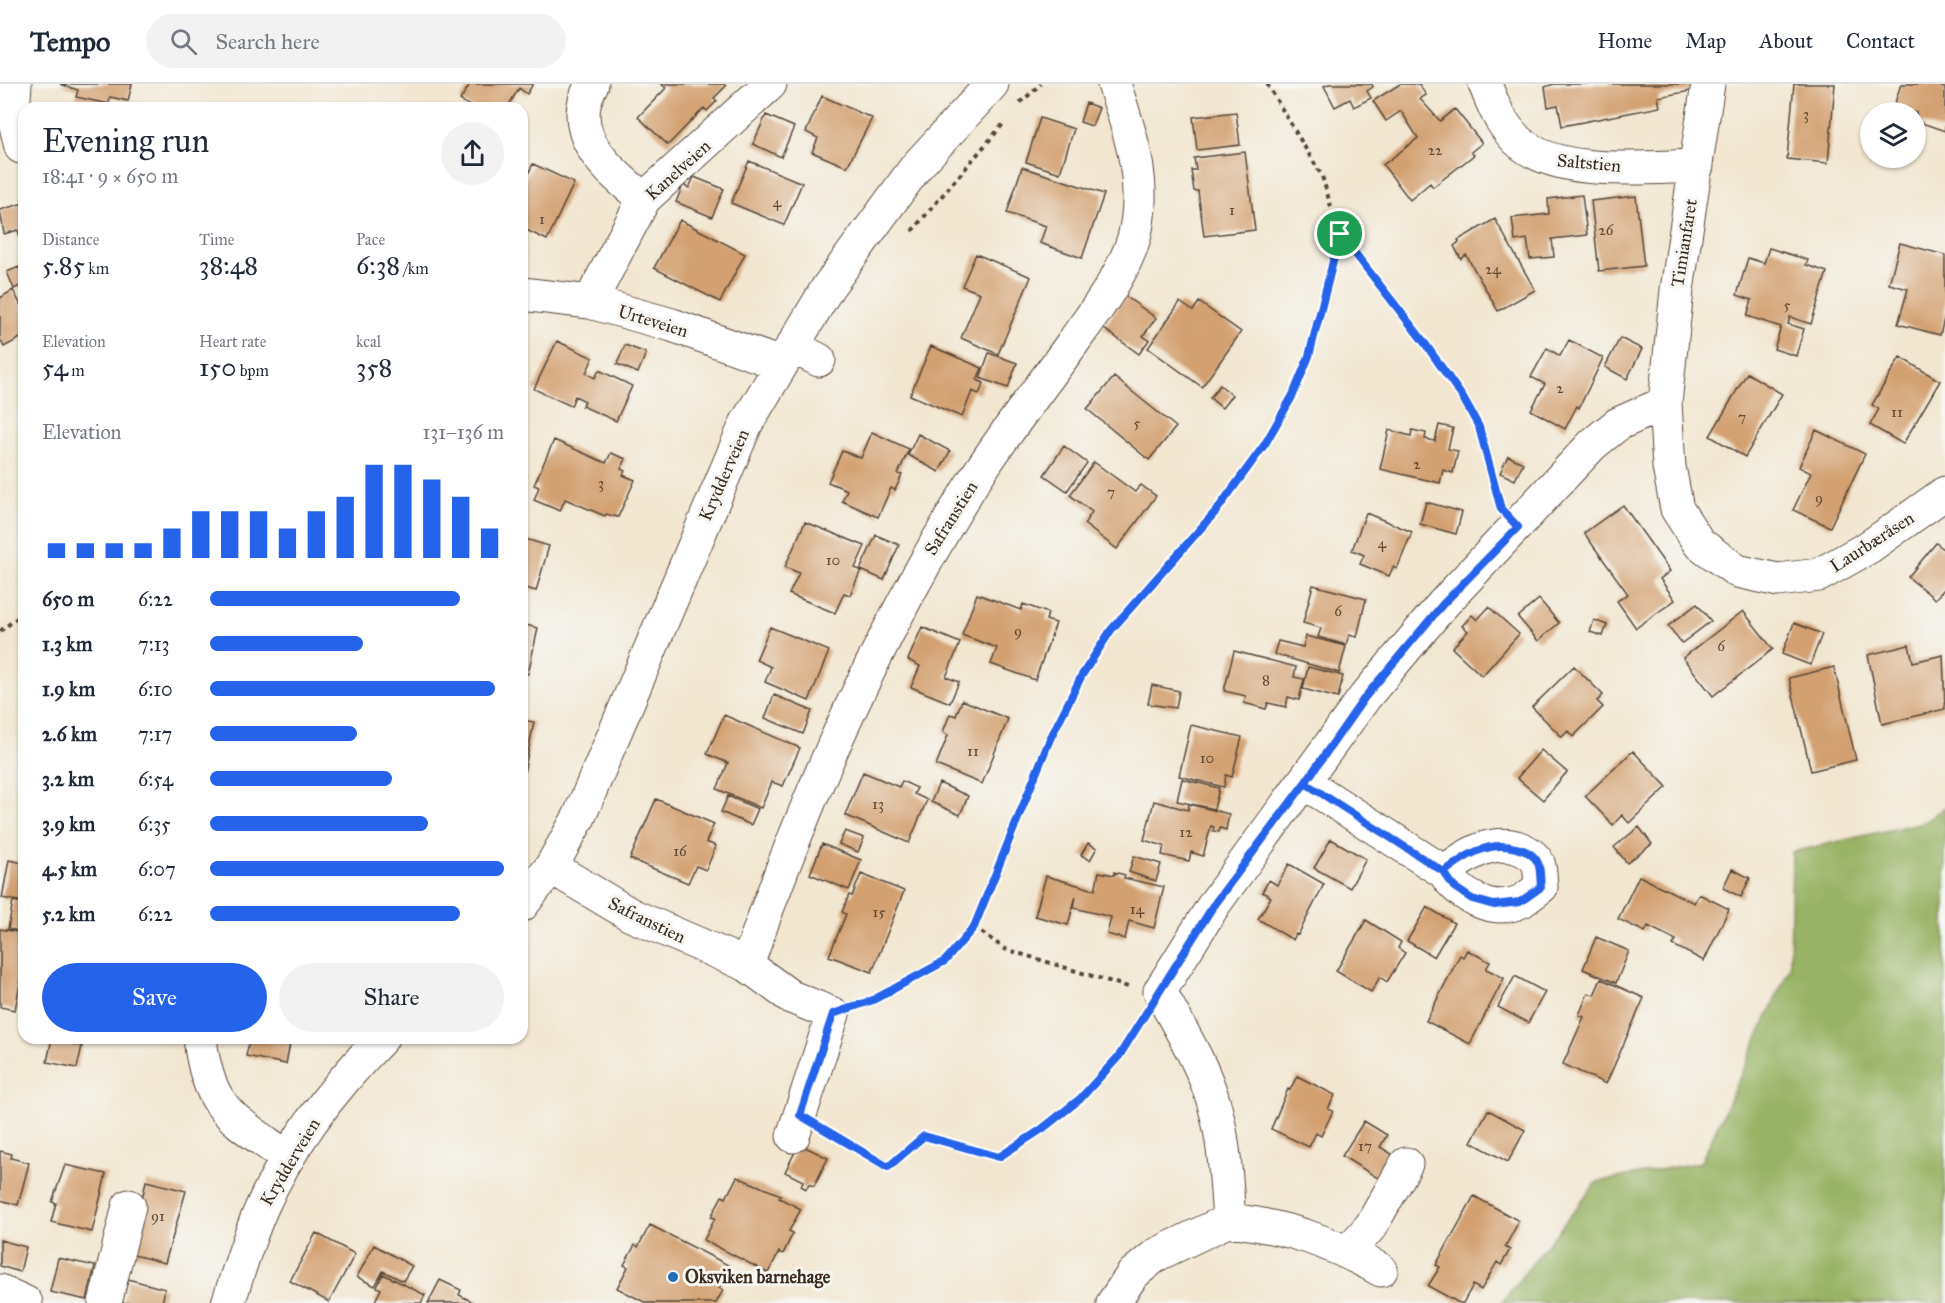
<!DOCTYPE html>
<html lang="en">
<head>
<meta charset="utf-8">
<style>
  :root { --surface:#fff; --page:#f2f2f3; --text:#1f2937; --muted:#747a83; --line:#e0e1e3; --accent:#2563eb }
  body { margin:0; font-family:"IM FELL Great Primer",serif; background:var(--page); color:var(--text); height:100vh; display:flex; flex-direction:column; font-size:22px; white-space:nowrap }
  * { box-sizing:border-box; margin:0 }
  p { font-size:20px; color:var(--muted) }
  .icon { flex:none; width:33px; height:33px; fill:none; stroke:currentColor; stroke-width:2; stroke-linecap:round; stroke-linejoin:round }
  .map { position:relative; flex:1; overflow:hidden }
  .details { position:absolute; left:18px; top:18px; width:510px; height:942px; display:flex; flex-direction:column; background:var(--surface); border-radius:18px; box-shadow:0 2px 4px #0004 }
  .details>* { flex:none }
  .fabs { position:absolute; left:1860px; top:18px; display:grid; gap:12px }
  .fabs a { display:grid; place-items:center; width:66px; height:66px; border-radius:50%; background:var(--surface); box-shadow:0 2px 4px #0004; font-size:30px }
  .pin { position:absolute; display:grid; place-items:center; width:51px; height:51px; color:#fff; margin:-26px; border:3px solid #fff; border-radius:50%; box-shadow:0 2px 6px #0007 }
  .round { display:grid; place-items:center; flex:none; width:63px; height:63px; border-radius:32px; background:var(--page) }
  .summary { display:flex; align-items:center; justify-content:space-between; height:102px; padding:0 24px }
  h1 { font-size:33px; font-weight:600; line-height:45px }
  .stats { display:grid; grid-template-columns:repeat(3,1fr); gap:9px; height:102px; padding:6px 24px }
  .stats div { display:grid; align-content:center }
  .stats b { font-size:26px; font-weight:600 }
  .stats small { font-size:16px; font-weight:400 }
  .stats p { font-size:16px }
  .chart { height:168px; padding:12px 24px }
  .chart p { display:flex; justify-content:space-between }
  .chart svg { width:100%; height:108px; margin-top:6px; stroke:var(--accent); stroke-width:6 }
  .cta { display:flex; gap:12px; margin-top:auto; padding:12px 24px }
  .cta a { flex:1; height:69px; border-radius:36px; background:var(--accent); color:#fff; font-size:24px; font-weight:600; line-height:69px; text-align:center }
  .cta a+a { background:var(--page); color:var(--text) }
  ul { padding:0 24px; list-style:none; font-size:20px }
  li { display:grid; grid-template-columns:96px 72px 1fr; align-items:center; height:45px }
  li i { height:15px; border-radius:8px; background:var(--accent) }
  header { display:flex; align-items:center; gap:36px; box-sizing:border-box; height:84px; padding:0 30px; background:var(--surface); border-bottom:2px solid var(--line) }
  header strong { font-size:28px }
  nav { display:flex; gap:33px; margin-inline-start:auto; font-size:21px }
  .search { width:420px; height:54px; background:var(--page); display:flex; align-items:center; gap:15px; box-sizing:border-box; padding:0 21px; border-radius:33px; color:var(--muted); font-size:22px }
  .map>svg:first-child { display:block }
  .forest { fill:#98b365; stroke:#6a6e42; stroke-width:1.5 }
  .building { fill:#d3a071 }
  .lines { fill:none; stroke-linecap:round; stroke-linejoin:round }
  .minor-casing { stroke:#564639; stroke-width:35 }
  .path { stroke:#564639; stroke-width:4; stroke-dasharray:4.5 4.5; stroke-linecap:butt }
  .minor { stroke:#fff; stroke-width:33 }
  .route-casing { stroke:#fff; stroke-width:12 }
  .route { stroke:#2563eb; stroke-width:8 }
  .poi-dot { fill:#1f6fb2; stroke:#f6f6f2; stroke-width:2 }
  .labels { text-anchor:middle; stroke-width:6; stroke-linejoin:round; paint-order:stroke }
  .number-label { font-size:15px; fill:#614833 }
  .street-label { font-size:18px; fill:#3b2a1e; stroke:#f6f6f2 }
  .poi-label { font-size:18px; font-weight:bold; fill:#3b2a1e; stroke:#f6f6f2; text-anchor:start }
</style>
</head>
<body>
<header>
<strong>Tempo</strong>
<div class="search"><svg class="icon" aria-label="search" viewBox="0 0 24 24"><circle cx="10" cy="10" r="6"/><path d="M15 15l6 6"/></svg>Search here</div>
<nav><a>Home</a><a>Map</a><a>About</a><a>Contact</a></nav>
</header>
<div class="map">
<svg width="1945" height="1219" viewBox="0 0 1945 1219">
  <rect width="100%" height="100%" fill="#f6f6f2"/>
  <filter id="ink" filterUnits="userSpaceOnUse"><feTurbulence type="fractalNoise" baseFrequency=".0167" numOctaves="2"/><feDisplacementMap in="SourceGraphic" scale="12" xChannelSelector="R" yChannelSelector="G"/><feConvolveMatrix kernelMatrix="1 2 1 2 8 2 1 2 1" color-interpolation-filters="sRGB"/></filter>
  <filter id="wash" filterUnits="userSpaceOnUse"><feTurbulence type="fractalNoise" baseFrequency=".008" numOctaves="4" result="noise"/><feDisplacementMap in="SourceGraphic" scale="24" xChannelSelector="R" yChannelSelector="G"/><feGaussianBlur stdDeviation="1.35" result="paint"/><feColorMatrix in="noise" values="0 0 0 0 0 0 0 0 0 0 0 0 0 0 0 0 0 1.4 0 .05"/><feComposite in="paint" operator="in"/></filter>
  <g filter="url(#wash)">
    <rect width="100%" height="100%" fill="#f2e6d0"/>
    <path class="forest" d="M1945,723V1219H1501L1597,1098L1701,1078L1790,883L1792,768L1924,738Z"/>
    <g id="blocks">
      <path class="building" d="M60,0H132L128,17L110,13L109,20L76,13L78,6Z
        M470,0H533L527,10L519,4L507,24H473L460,16Z
        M661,0H724L726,2L714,14L717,17L707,27L704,24L668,61L638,33L666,4Z
        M1329,0H1372L1373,3L1367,7L1371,14L1354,23L1350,15L1335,23L1324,2Z
        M1400,0H1419L1426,11L1420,15L1440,37L1455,25L1482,59L1471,68L1474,71L1433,103L1430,99L1410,116L1383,81L1418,54L1401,27L1386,37L1373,17Z
        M1554,0H1690L1691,7L1658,13L1660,23L1562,42L1558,21L1548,23L1545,3Z
        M1794,0H1835L1828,79L1787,75Z
        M1901,0H1933L1945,4V47L1916,37V28H1892Z
        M822,12L872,34L847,83L812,68L818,54L806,48Z
        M1086,19L1099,24L1092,42L1080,38Z
        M1236,28L1240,61L1197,66L1193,33Z
        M766,31L794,43L781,73L753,60Z
        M1040,34L1074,45L1060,89L1026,78Z
        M1245,68L1255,146L1204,152L1198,107H1194L1191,86H1196L1194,74Z
        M749,77L802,99L784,141L731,119Z
        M533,80L574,99L547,156L522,144V102Z
        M1022,83L1104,110L1082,174L1040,159L1046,142L1007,129Z
        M694,93L724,105L712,133L676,118L683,101L689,104Z
        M1582,111L1587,151L1552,155L1554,173L1530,175L1527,155L1515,157L1512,134L1549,130L1548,115Z
        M1636,112L1644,182L1599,187L1591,117Z
        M24,119V165H23L18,146L4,150L0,126Z
        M1495,135L1535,206L1498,227L1466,171L1461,175L1454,162L1459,158L1458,156Z
        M680,136L745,170L720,218L654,184Z
        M1900,159L1945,171V231L1940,251L1898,240L1908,205L1889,200Z
        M1769,164L1808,176L1806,181L1827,188L1811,240L1790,233L1788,240L1804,245L1796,272L1774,265L1781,243L1747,232L1752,216L1737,211L1748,174L1764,179Z
        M976,170L1031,193L998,270L961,254L980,209L962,202Z
        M19,183L24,200L14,205L7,188Z
        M13,206L24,227V252L4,263L0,255V214Z
        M1125,212L1156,234L1143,252L1149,256L1139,270L1103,244Z
        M1180,218L1193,227L1199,218L1241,248L1202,303L1148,264Z
        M1620,254L1642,265L1627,295L1605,283Z
        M1569,256L1603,274L1579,324L1577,322L1565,345L1531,326L1545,300L1531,293L1547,264L1560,272Z
        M557,257L593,274L586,289L595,294L599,286L632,302L616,337L582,322L585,317L575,312L571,322L534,305Z
        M625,261L646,269L638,289L617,280Z
        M931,262L982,284L977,296L984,299L979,310L972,307L962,333L910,311Z
        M989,269L1017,279L1008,304L980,294Z
        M1900,273L1940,297L1903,360L1870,341L1879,325L1872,321Z
        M1747,289L1782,310L1745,373L1710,352Z
        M1114,293L1176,343L1149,376L1087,325Z
        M1220,301L1232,311L1222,324L1210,314Z
        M1439,341L1453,344L1448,365L1458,367L1453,389L1443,386L1440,399L1380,385L1389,346L1411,352L1412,346L1426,349L1425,355L1435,357Z
        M1816,346L1865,370L1830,443L1793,426L1811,389L1799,383Z
        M872,348L909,365L898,390L902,391L895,406L891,404L878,433L842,417L847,406L828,398L842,367L861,374Z
        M918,350L950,367L939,388L908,371Z
        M554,356L606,379L611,369L626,375L621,385L625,387L623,391L635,396L618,433L606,430L605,432L565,415L560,427L534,416L539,403L534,401Z
        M1064,362L1087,379L1067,407L1044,391Z
        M1508,372L1523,379L1515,396L1500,389Z
        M1094,378L1135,408L1141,401L1156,412L1117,465L1084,440L1092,428L1070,411Z
        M1426,418L1462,428L1456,450L1420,440Z
        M1623,421L1670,487L1660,495L1675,516L1636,544L1617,517L1628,510L1584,449Z
        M1366,429L1412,448L1397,485L1393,483L1389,492L1360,480L1364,471L1352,466Z
        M805,438L865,462L855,484L860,486L876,451L899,461L884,496L861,486L850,511L844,509L835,529L789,510L799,489L785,483Z
        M522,454L549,462L536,507L522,503Z
        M1936,459L1945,466V504L1935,515L1908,493Z
        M1313,501L1366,515L1357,553L1349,551L1346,561L1318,553L1321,544L1303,539Z
        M977,510L1021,526L1023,520L1048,529L1046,536L1056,539L1035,596L991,580L997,564L962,551Z
        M1539,515L1559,539L1538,557L1518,533Z
        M1697,520L1711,537L1682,559L1668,542Z
        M1489,523L1519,550L1482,592L1452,564L1468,547L1462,542L1472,531L1477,536Z
        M1743,527L1773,565L1713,612L1683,574Z
        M1594,536L1607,541L1603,552L1590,548Z
        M1794,539L1822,550L1810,581L1782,570Z
        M522,540L538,544L528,590L522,589Z
        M770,543L829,567L809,617L765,598L771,583L756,576Z
        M922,543L960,559L946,593L959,598L950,619L911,603L920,582L908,576Z
        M1306,552L1346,562L1339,589L1274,570L1278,557L1303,563Z
        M1909,561L1913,578L1943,571L1945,625L1882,640L1868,571Z
        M1234,567L1296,583L1294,593L1304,595L1299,616L1288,613L1286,623L1268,619L1266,625L1244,619L1246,612L1224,607Z
        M1574,582L1603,611L1597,617L1603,623L1573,653L1568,647L1562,653L1532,623Z
        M1308,583L1343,592L1338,614L1303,605Z
        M1834,583L1856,676L1811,687L1789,594Z
        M1152,601L1179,607L1176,624L1148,620Z
        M774,611L812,627L803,650L765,634Z
        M962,616L1008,635L982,700L936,681L948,651L943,648L950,630L956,632Z
        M724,631L800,664L783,702L772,698L761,724L717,705L728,679L707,670Z
        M522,636L534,638L523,694L522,693Z
        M1191,641L1242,653L1232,693L1226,691L1224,703L1179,692Z
        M1541,666L1567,688L1543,716L1517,694Z
        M1633,667L1667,703L1629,739L1622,731L1613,741L1585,712Z
        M863,688L899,703L902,697L917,704L914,710L927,716L909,759L845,731Z
        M1182,695L1219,704L1214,725L1177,717Z
        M939,699L968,712L960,731L931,718Z
        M728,712L758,725L751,741L721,728Z
        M656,715L714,740L706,758L716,762L706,786L696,782L688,799L630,775Z
        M1154,717L1188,726L1189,720L1229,730L1226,746L1220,744L1219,748L1213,747L1214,743L1211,742L1203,772L1191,768L1189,777L1162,771L1164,762L1144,756Z
        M1639,743L1652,760L1627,779L1614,763Z
        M845,747L864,754L858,768L839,760Z
        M1331,755L1366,775L1350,804L1314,784Z
        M1088,759L1097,764L1090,776L1081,771Z
        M822,760L861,776L849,806L810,790Z
        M1134,772L1161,780L1156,797L1129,788Z
        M9,776L24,779V818L2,814Z
        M1289,780L1324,800L1298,851L1296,850L1293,856L1258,835L1271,813L1262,808L1269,796L1277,801Z
        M1732,785L1750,794L1741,813L1723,804Z
        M1099,788L1114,791V788L1125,791L1124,794L1164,803L1154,844L1129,837L1125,855L1107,850L1111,833L1074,824L1076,812L1068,841L1035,832L1046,792L1095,806Z
        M861,790L904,807L872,888L829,872L846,830L842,828L849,811L852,812Z
        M1639,792L1694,819L1699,810L1729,825L1704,877L1673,861L1676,856L1648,842L1645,848L1618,835Z
        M13,817L24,819V848L8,845Z
        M1427,823L1454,839L1434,873L1407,857Z
        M1366,836L1401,858L1398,864L1405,869L1387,898L1380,893L1371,908L1336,887Z
        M0,845L24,849V880L15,926L0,923Z
        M1596,853L1629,867L1616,899L1583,885Z
        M1467,866L1490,878L1486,885L1504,894L1470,960L1426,937L1460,871L1463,873Z
        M1515,892L1545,908L1528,939L1498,923Z
        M1601,895L1644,914L1606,1000L1563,980L1584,933L1579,931L1588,909L1594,911Z
        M52,954H75L74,961L82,962L77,984L47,978Z
        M250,954H291L286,980L246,972Z
        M1297,992L1335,1011L1328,1025L1333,1027L1321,1052L1316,1049L1309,1063L1271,1045L1288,1005L1290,1006Z
        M1488,1026L1525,1046L1508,1078L1471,1058Z
        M1364,1037L1387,1051L1380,1063L1395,1072L1381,1096L1342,1072Z
        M799,1060L828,1074L814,1102L809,1100L806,1105L801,1102L803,1097L785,1088Z
        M0,1067L12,1070L11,1074L29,1079L18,1121L0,1116Z
        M65,1081L106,1090L92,1148L51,1138L56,1119L52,1118Z
        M737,1093L781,1111L779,1114L801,1125L789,1147L793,1149L783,1170L779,1168L768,1189L704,1156L715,1134L711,1133L722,1112L726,1114Z
        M146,1097L186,1107L165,1179L130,1170Z
        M1474,1112L1519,1137L1505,1163L1510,1166L1501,1181L1497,1178L1481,1206L1473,1201L1463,1219H1459L1428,1202L1440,1183L1436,1181Z
        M650,1141L730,1182L719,1204L723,1206L716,1219H646L617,1204L628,1183L624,1181L635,1161L638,1163Z
        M316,1149L355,1170L329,1218L290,1197Z
        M0,1156L26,1163L20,1188L0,1182Z
        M374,1161L412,1182L403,1197L383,1187L375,1202L357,1193Z
        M58,1174L95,1182L87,1216L50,1208Z
        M383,1190L425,1211L421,1219H374L381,1205L377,1203Z
        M128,1195L165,1205L162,1219H122Z
        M440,1196L461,1206L459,1211L475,1219H428Z"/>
    </g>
  </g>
  <g filter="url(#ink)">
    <use href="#blocks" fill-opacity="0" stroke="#564639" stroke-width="1.5"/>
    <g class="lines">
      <g class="minor-casing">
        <path id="minor" d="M15,0L13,29L21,63
          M592,0C564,49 608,87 644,115
          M1485,0C1493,21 1501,40 1517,56C1556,94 1646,83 1697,82
          M1708,0L1677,206L1665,319L1669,383L1677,425L1699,459L1737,487L1778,496L1819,491L1869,463L1945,409
          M522,210L590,218L672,241L781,280
          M590,218L644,115L770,0
          M792,262L819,276
          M1305,699L1444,788C1460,812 1492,831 1522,817C1528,813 1535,807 1541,803C1540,796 1541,786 1538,779C1534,771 1525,766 1516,763C1488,756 1465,772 1444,788
          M551,783L631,831L747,881L791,913L833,930L793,1052
          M522,821L551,783L579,733L746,340L828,203L916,83L992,0
          M747,881C804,717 876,555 968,406C1000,354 1039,306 1074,257C1096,226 1123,191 1134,154C1148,100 1131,51 1114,0
          M200,954C208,1027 233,1034 288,1074
          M1229,1136C1288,1143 1329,1157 1381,1186
          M1348,1168L1371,1142L1406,1080
          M0,1207L26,1219
          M105,1219L129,1122
          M228,1219C239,1187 248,1154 262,1123C290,1060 334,1003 382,954
          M1113,1219L1133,1190L1156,1171L1229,1136C1226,1097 1225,1058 1214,1020C1203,980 1179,944 1160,907L1215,819L1365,613L1443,520L1593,360L1618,340L1665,319"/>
      </g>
      <path class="path" d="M1267,0L1322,92L1339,150L1424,258L1479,343L1498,417
        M1020,19L1041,0
        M912,147L1004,39
        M0,547L24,529
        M974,843L1005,865L1128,903
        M862,920L945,877L974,843L1050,655L1082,591L1111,546L1217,426L1265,360L1293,311L1309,272L1339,150
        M829,1048L888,1083L924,1052L999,1073C1062,1032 1100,1003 1140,938"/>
      <use href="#minor" class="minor"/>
    </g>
  </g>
  <g class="lines" filter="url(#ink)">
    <g class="route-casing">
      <path id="route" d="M1340,150L1309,272L1293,311L1265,360L1217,426L1111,546L1082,591L1050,655L974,843L945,877L873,916L833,930L800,1031L888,1083L924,1052L999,1073L1042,1045L1080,1015L1119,972L1215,819L1305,699L1444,788C1465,772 1488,756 1516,764C1525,766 1534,771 1538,779C1541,786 1540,796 1541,803L1520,818L1494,821L1472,815L1454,803L1444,788L1305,699L1365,613L1443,520L1518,443L1501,425L1479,343L1463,314L1424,258L1340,150"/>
    </g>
    <use href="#route" class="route"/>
  </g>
  <circle class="poi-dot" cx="673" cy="1193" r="6"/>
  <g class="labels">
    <g class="number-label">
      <text x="1806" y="35">3</text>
      <text x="1435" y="71">22</text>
      <text x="777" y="123">4</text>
      <text x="1232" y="131">1</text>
      <text x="542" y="140">1</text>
      <text x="1606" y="151">26</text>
      <text x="1493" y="190">24</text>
      <text x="1787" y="226">5</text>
      <text x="1560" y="309">2</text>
      <text x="1897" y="333">11</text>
      <text x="1742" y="338">7</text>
      <text x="1137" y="344">5</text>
      <text x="1417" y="385">2</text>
      <text x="601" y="404">3</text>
      <text x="1111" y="413">7</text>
      <text x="1819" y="419">9</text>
      <text x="1382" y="464">4</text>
      <text x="833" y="481">10</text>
      <text x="1338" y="532">6</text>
      <text x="1018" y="552">9</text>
      <text x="1721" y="567">6</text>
      <text x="1266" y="601">8</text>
      <text x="973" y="672">11</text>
      <text x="1207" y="679">10</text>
      <text x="878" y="725">13</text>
      <text x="1186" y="753">12</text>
      <text x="680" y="772">16</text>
      <text x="1137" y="830">14</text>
      <text x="879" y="833">15</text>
      <text x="1365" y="1067">17</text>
      <text x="158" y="1137">91</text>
    </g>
    <g class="street-label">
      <text transform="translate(1589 79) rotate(5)" y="6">Saltstien</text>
      <text transform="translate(678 86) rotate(-42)" y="6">Kanelveien</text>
      <text transform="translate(1684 159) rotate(-81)" y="6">Timianfaret</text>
      <text transform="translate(653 237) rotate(17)" y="6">Urteveien</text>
      <text transform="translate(724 391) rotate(-66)" y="6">Krydderveien</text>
      <text transform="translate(951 434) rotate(-58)" y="6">Safranstien</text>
      <text transform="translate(1872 458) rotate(-33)" y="6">Laurbæråsen</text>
      <text transform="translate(647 836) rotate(26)" y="6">Safranstien</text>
      <text transform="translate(290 1078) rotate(-59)" y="6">Krydderveien</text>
    </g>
    <g class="poi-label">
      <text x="685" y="1199">Oksviken barnehage</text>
    </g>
  </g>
</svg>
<div class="fabs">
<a><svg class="icon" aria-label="layers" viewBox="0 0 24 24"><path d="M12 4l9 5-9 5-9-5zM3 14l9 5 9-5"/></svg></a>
</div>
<div class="pin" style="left:1340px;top:150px;background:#1e9e55"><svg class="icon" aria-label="arrive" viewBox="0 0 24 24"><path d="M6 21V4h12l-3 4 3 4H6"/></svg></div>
<section class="details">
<div class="summary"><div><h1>Evening run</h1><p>18:41 · 9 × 650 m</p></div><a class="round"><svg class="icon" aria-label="share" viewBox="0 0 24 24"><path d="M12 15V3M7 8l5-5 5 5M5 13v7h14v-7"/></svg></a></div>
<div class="stats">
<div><p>Distance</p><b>5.85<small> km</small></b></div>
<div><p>Time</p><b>38:48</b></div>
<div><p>Pace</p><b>6:38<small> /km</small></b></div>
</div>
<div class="stats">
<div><p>Elevation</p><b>54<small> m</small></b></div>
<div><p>Heart rate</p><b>150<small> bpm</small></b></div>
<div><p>kcal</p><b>358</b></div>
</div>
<div class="chart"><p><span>Elevation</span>131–136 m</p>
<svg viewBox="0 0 160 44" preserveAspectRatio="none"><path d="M5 44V38M15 44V38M25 44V38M35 44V38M45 44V32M55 44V25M65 44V25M75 44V25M85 44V32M95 44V25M105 44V19M115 44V6M125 44V6M135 44V12M145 44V19M155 44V32"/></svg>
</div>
<ul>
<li><b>650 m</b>6:22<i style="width:85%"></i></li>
<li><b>1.3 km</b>7:13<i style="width:52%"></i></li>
<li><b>1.9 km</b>6:10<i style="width:97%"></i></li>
<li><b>2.6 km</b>7:17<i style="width:50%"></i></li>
<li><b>3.2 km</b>6:54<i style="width:62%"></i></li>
<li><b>3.9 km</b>6:35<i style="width:74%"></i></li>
<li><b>4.5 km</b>6:07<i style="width:100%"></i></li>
<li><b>5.2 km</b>6:22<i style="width:85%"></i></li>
</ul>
<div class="cta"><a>Save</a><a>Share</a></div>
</section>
</div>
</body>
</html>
